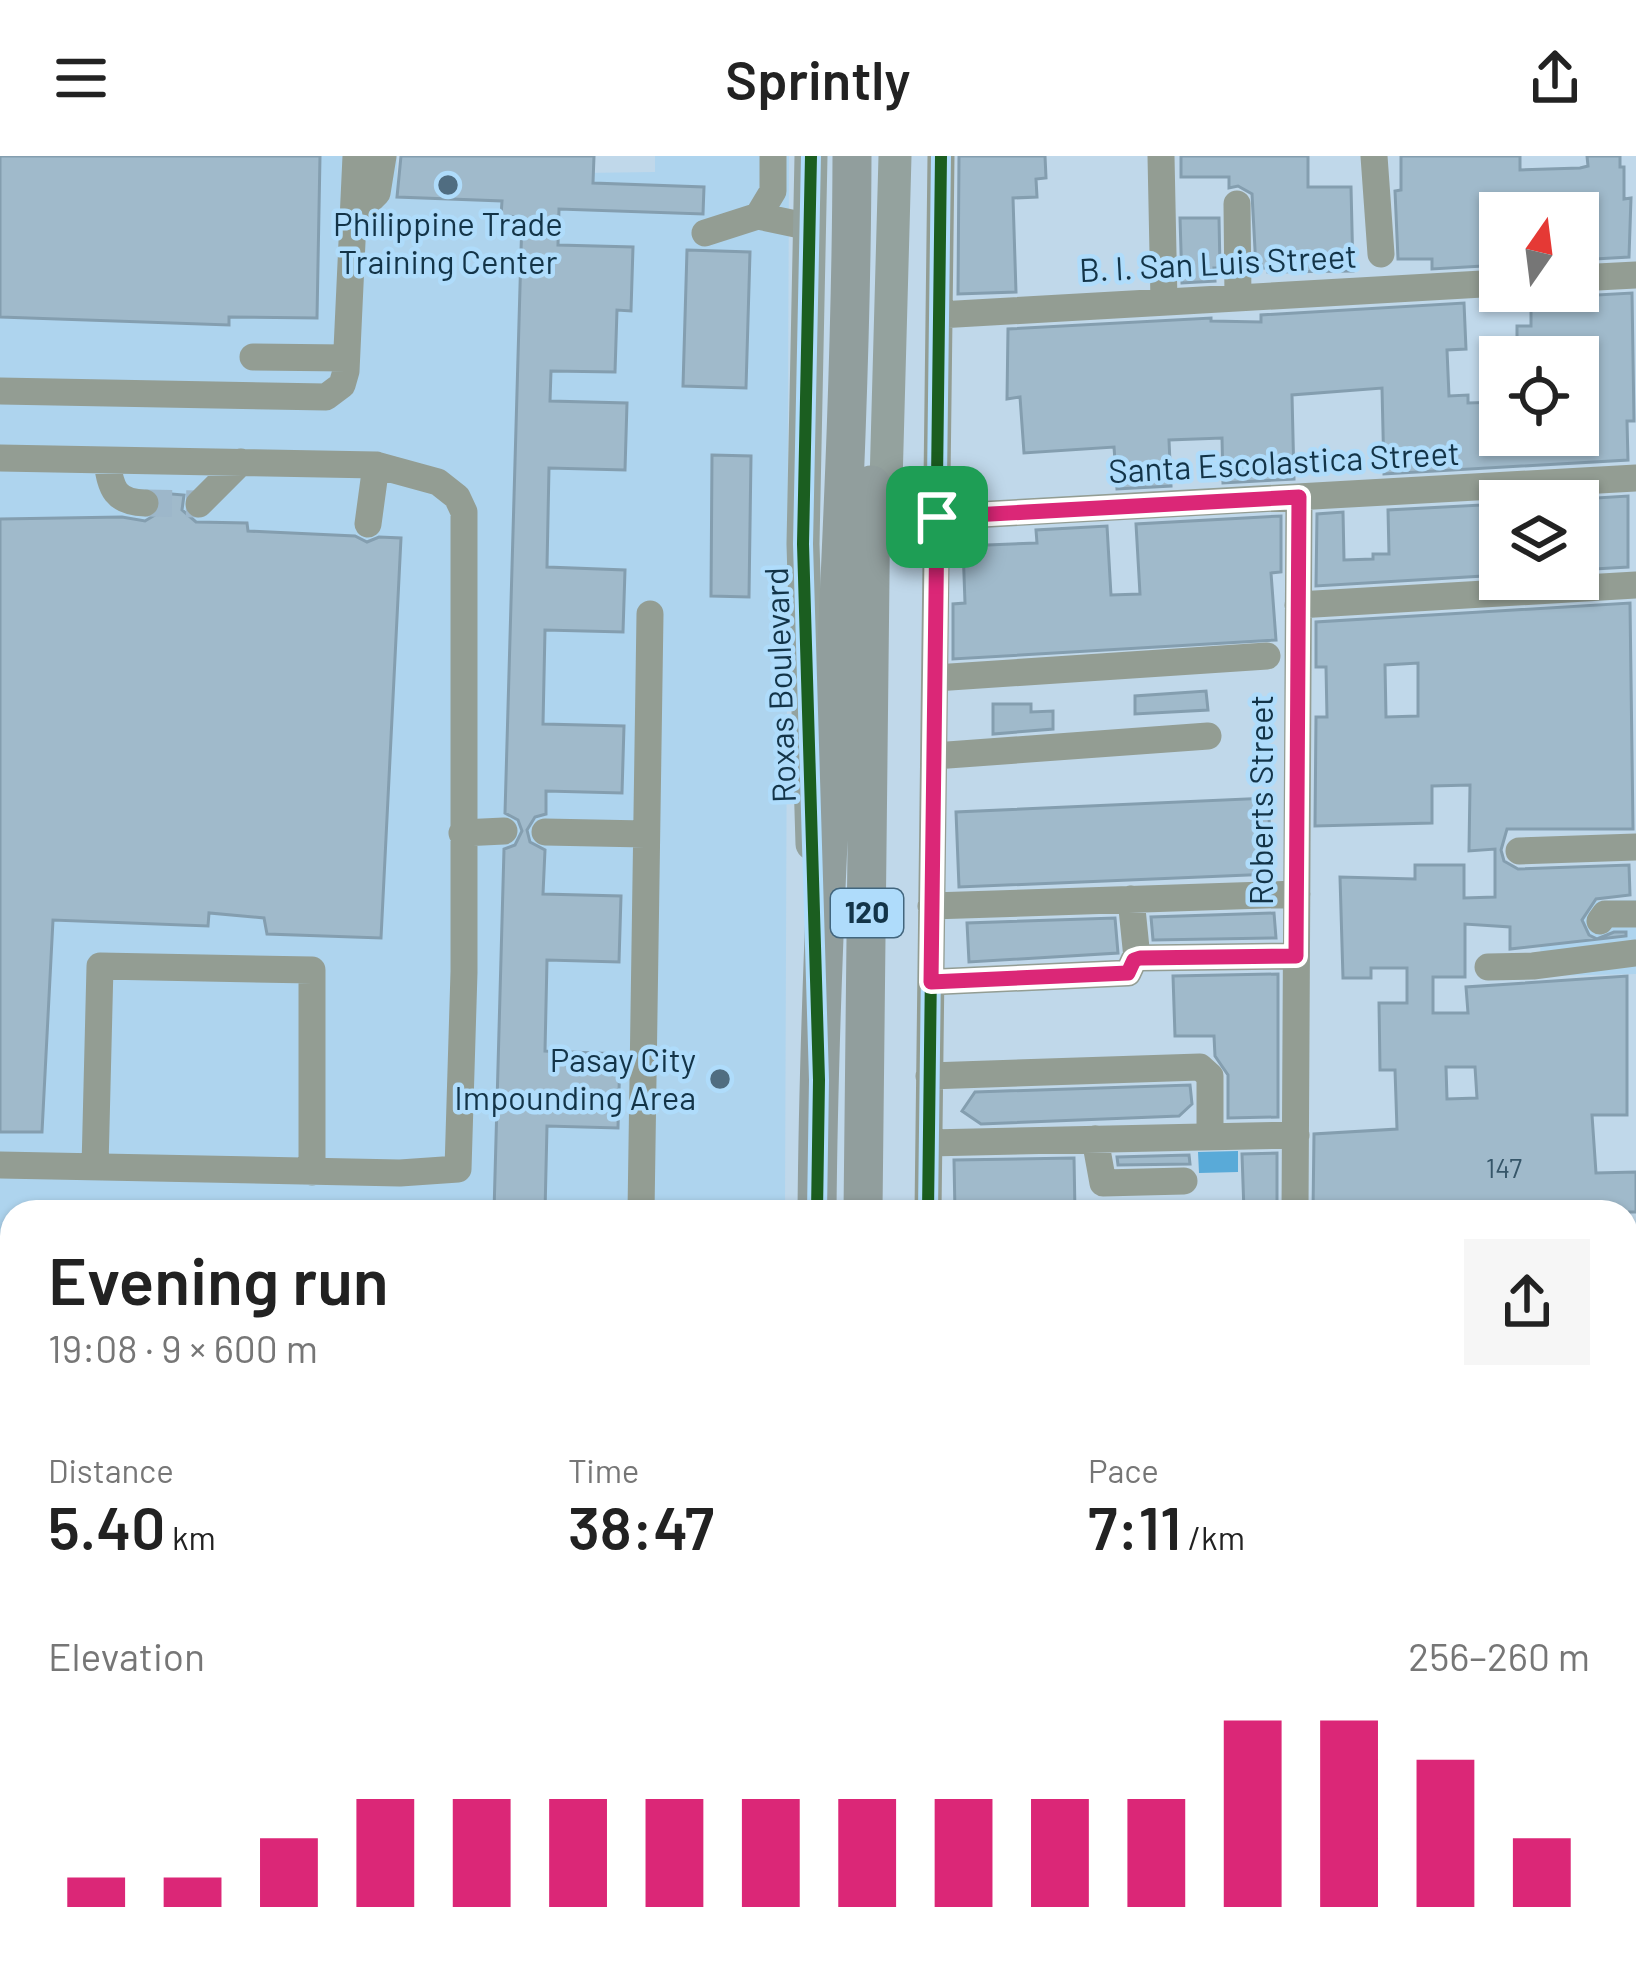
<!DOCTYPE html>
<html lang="en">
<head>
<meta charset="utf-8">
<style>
  :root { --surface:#fff; --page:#f6f6f6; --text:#222; --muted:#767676; --accent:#db2777 }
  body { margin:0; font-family:Barlow,sans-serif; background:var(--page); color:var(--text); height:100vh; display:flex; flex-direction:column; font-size:45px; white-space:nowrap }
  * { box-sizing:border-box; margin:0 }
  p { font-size:39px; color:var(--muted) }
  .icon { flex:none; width:66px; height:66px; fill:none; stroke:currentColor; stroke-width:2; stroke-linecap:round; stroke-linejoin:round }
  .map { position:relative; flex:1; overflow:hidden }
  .panel { position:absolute; left:0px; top:1044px; width:1638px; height:771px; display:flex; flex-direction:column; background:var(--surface); border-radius:36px 36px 0 0; box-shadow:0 3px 9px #0004 }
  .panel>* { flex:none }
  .needle { width:78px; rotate:14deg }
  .fabs { position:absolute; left:1479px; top:36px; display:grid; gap:24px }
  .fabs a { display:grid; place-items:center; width:120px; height:120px; border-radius:0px; background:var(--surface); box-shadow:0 3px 9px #0004; font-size:60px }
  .pin { position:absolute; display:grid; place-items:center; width:102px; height:102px; color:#fff; margin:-51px; border-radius:24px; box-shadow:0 6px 18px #0006 }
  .round { display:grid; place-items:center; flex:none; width:126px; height:126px; border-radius:0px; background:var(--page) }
  .summary { display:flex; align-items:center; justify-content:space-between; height:204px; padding:0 48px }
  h1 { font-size:66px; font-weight:600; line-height:90px }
  .figures { display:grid; grid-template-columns:repeat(3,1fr); gap:18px; height:204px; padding:12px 48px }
  .figures div { display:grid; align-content:center }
  .figures b { font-size:60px; font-weight:600 }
  .figures small { font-size:33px; font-weight:400 }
  .figures p { font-size:33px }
  .chart { height:336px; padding:24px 48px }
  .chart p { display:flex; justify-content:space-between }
  .chart svg { width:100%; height:216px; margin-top:12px; stroke:var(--accent); stroke-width:6 }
  header { display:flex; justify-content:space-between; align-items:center; height:156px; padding:0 48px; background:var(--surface); font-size:54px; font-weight:600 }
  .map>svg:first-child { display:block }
  .built { fill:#aed4ee }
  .water { fill:#59aad8 }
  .building { fill:#a0bacb; stroke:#849eaf; stroke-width:3; fill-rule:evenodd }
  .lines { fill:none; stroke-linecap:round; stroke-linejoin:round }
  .minor-tunnel { stroke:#9db7ca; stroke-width:27; stroke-dasharray:27 14; stroke-linecap:butt }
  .minor { stroke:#939d93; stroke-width:27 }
  .major { stroke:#94a29e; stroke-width:33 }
  .highway { stroke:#919e9d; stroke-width:39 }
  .cycleway-casing { stroke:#afdcfb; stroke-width:20 }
  .cycleway { stroke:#1b5e20; stroke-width:12 }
  .route-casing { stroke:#fff; stroke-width:24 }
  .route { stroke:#db2777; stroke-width:15 }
  .poi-dot { fill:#506d81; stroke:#afdcfb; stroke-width:4.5 }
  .labels { text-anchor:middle; stroke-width:9; stroke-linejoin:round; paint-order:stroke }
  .number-label { font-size:27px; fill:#365669 }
  .shield { fill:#afdcfb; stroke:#42667e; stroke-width:3 }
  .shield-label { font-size:30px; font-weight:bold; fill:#133448 }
  .poi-label { font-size:33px; fill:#133448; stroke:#afdcfb }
  .street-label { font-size:33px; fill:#133448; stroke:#afdcfb }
</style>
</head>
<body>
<header><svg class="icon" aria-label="menu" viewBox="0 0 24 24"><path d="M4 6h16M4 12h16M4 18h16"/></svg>Sprintly<svg class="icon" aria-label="share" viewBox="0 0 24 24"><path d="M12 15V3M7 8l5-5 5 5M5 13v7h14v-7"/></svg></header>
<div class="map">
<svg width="1636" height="1813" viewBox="0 0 1636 1813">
  <rect width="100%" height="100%" fill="#c0d8ea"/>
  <path class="built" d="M0,0H397V41L499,18L655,16V0H789L785,1056H12V1743H0Z
    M1636,744V818L1541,820L1539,746Z"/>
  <path class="water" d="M1238,995V1016L1199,1017L1198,996Z
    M0,1743H12V1803H775L774,1813H0Z"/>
  <path class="building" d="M0,0H320L317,162L229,161V169L0,161Z
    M401,0H594L593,27L704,31L703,58L559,53L558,89L633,91L631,155L617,154L615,216L551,215L550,245L627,247L625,314L549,312L547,411L625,414L623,476L545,474L543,568L624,570L622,637L546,635V658L535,661L527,674L530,686L545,694L543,738L621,740L619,806L547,804L545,895L620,898L618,972L547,970L545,1056H494L504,693L515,689L522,675L518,664L505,657L522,61L501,60L502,45L397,41Z
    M959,0H1045L1046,22L1036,23L1037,41L1013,42L1016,136L958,138Z
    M1181,0H1308V31H1351L1353,115L1268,116V112H1256L1252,38L1238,30L1229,32V21H1181Z
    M1401,0H1520V14L1580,12L1588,10L1587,0H1620V11H1624V43L1631,42L1629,101L1578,104V57H1500V109L1432,113V103H1398L1395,35L1401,34Z
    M1180,62H1219L1220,112H1214L1215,125L1182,127Z
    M687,94L750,96L746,232L683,230Z
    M1531,135H1566L1579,140L1632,137L1634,265H1627L1628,304L1384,318L1382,232L1292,239L1294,323L1223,327L1222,282L1169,284L1171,330L1117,333L1114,291L1024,297L1020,241L1007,243L1008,173L1211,162V165L1261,166V159L1464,147L1466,193L1447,194L1449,240L1468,239V247L1500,246V279H1578V201H1517V170H1531Z
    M712,299L751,300L749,441L711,440Z
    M160,337L184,339L182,354L196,366L247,367L248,375L355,380L367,386L379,381L401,382L381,782L267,778L264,762L209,757L208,770L53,764L42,976H0V363L122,361L145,365L160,356Z
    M1628,340V411L1578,414V390L1590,389L1589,352L1578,353V345H1547Z
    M1500,348V419L1316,430L1317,358L1343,356L1344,404L1373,403V398H1389L1388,354Z
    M1281,360V416L1271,417L1276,484L953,503V448L965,447L963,390L1037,387L1036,374L1107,370L1111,439L1140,438L1136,368Z
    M1630,447L1633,673H1507L1501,694L1504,705L1518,713L1629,709L1630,739L1596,743L1582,764L1589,779L1597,783L1614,776H1626V780L1510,793V771L1465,768V821H1433V857H1468L1466,831L1627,820V959H1592L1596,1017L1636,1016V1056H1613V1052L1568,1056H1313L1314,978L1397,973L1395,914H1380L1379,847H1407V812H1371V822H1343L1340,721L1415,723V709H1464V742L1495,741V693L1469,695L1470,629L1432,630V667L1315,670L1316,561H1327L1326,511H1316V466ZM1418,507V560L1386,561L1385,509ZM1446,911H1475L1477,942L1447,943Z
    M1206,535L1208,554L1135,558V540Z
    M993,548H1031V556L1053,555V573L993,578Z
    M1268,642L1272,718L959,731L956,656Z
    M1274,757L1276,782L1153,784L1151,761Z
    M1115,762L1118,797L969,806L967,767Z
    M1278,818V961L1228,962V919L1215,900L1214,880H1175L1173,820Z
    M1190,929L1192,948L1179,960L981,968L962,955L975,936Z
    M1277,997V1046H1271V1056H1244L1242,998Z
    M1189,999L1190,1008L1118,1009L1117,1001Z
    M1074,1002L1075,1056H955L954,1004Z"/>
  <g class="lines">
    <path class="minor-tunnel" d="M145,347L199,348"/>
    <path class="minor" d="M1161,0L1164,146
      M1374,0L1381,98
      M1237,48L1238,142
      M355,59L377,37L383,0
      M758,60L810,71
      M705,77L758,60L773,35V0
      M1578,122L1636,119
      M939,159L1500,127
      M253,201L346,202
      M0,235L326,241L342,229L346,215L356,0
      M0,302L376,309L438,326L457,341L464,356V816L458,1013L400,1017L0,1009
      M107,306C111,333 115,346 145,347
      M199,348L241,306
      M937,361L1636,322
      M368,368L376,309
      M1298,449L1636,429
      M935,522L1267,500
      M934,600L1208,580
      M545,676L645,678
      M462,677L504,675
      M1519,695L1636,691
      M1131,743L1137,802
      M931,750L1297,738
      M1600,765L1605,758H1636
      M1488,811L1533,810L1636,797
      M931,826L1128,817L1134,804L1140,802L1296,800
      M929,920L1200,911L1210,920V981
      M1095,983L1103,1027L1184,1025
      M929,987L1296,979
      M95,1011L100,810L312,814V1016
      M641,1056L650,458
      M928,1056L941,0
      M1295,1056L1299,341
      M1626,1100H1636
      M0,1204H12
      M1626,1391H1636
      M0,1713H12
      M1605,1803L1606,1813
      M922,1813V1803
      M1450,1813L1451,1803"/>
    <path class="major" d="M811,0L803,388L812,688
      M885,364L895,0
      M1626,1794H1636
      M1102,1813L1364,1803"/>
    <path class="highway" d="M817,1056C820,704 851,352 852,0
      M863,1056L871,329
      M808,1813V1803
      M848,1813V1803"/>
    <g class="cycleway-casing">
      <path id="cycleway" d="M811,0L803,388L819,924L817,1056
        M928,1056L941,0"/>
    </g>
    <use href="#cycleway" class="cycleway"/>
  </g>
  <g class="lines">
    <g class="route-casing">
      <path id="route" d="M1299,341L1296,800L1140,802L1134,804L1128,817L931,826L937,361Z"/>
    </g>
    <use href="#route" class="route"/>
  </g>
  <g class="poi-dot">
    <circle cx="448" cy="29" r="12"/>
    <circle cx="720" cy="923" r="12"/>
  </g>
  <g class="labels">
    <g class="number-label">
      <text x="1504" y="1022">147</text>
    </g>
    <rect class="shield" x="831" y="733" width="72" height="48" rx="9"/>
    <g class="shield-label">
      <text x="867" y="767">120</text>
    </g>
    <g class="poi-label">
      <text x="448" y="80">Philippine Trade<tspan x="448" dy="38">Training Center</tspan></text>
      <text x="696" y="916" text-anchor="end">Pasay City<tspan x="696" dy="38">Impounding Area</tspan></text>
    </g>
    <g class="street-label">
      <text transform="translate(1218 107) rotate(-3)" y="12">B. I. San Luis Street</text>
      <text transform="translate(1284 306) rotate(-3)" y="12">Santa Escolastica Street</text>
      <text transform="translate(780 529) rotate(-92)" y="12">Roxas Boulevard</text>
      <text transform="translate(1261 644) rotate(-90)" y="12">Roberts Street</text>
    </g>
  </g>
</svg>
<div class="fabs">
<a><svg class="needle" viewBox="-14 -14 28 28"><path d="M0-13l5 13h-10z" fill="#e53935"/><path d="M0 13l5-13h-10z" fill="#767676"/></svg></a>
<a><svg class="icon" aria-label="locate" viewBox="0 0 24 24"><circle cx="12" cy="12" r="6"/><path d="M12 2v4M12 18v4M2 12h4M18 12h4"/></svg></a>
<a><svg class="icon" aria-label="layers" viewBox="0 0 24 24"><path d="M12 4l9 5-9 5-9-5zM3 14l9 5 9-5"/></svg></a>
</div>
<div class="pin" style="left:937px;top:361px;background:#1e9e55"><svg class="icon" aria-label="arrive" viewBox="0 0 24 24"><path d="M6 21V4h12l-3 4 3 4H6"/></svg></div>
<section class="panel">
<div class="summary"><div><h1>Evening run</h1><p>19:08 · 9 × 600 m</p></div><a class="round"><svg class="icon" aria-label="share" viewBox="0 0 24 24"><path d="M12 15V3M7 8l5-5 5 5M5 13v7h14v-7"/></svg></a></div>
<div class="figures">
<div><p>Distance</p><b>5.40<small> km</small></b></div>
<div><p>Time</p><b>38:47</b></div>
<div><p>Pace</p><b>7:11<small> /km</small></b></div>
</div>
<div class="chart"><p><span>Elevation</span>256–260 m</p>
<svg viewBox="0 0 160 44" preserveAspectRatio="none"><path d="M5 44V38M15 44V38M25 44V30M35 44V22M45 44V22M55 44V22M65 44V22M75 44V22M85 44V22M95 44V22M105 44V22M115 44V22M125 44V6M135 44V6M145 44V14M155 44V30"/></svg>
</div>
</section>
</div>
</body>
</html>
